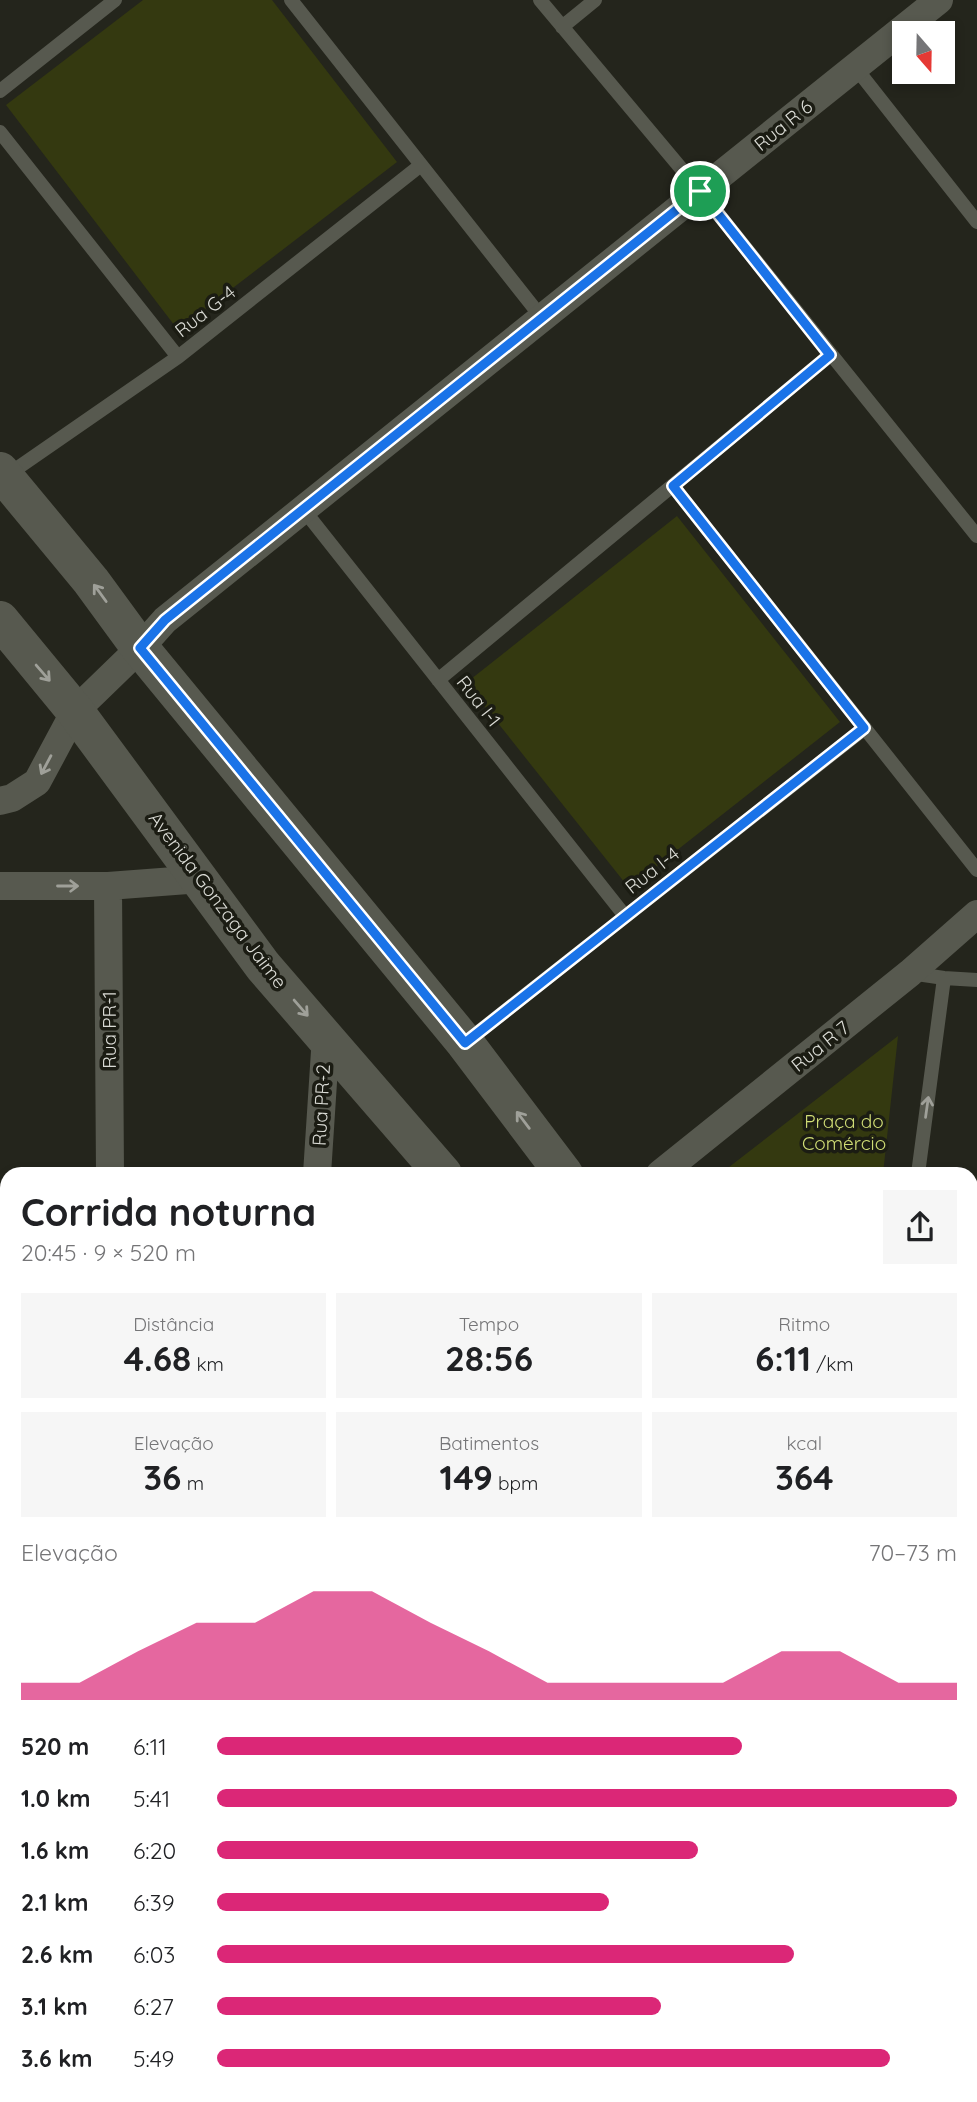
<!DOCTYPE html>
<html lang="pt">
<head>
<meta charset="utf-8">
<style>
  :root { --surface:#fff; --page:#f6f6f6; --text:#202124; --muted:#757577; --accent:#db2777 }
  body { margin:0; font-family:Quicksand,sans-serif; background:var(--page); color:var(--text); height:100vh; display:flex; flex-direction:column; font-size:26px; white-space:nowrap }
  * { box-sizing:border-box; margin:0 }
  p { font-size:23px; color:var(--muted) }
  .icon { flex:none; width:38px; height:38px; fill:none; stroke:currentColor; stroke-width:2; stroke-linecap:round; stroke-linejoin:round }
  .map { position:relative; flex:1; overflow:hidden }
  .sheet { position:absolute; left:0px; top:1167px; width:978px; height:936px; display:flex; flex-direction:column; background:var(--surface); border-radius:21px 21px 0 0; box-shadow:0 4px 10px #0003 }
  .sheet>* { flex:none }
  .needle { width:46px; rotate:160deg }
  .tools { position:absolute; left:892px; top:21px; display:grid; gap:14px }
  .tools a { display:grid; place-items:center; width:63px; height:63px; border-radius:0px; background:var(--surface); box-shadow:0 4px 10px #0003; font-size:35px }
  .pin { position:absolute; display:grid; place-items:center; width:60px; height:60px; color:#fff; margin:-30px; border:4px solid #fff; border-radius:50%; box-shadow:0 2px 7px #0007 }
  .round { display:grid; place-items:center; flex:none; width:74px; height:74px; border-radius:0px; background:var(--page) }
  .summary { display:flex; align-items:center; justify-content:space-between; height:119px; padding:0 21px }
  h1 { font-size:38px; font-weight:700; line-height:52px }
  .figures { display:grid; grid-template-columns:repeat(3,1fr); gap:10px; height:119px; padding:7px 21px }
  .figures div { display:grid; align-content:center; border-radius:0px; background:var(--page); text-align:center }
  .figures b { font-size:35px; font-weight:700 }
  .figures small { font-size:19px; font-weight:400 }
  .figures p { font-size:19px }
  .chart { height:196px; padding:14px 21px }
  .chart p { display:flex; justify-content:space-between }
  .chart svg { width:100%; height:126px; margin-top:7px; fill:var(--accent); opacity:.7 }
  ul { padding:0 21px; list-style:none; font-size:23px }
  li { display:grid; grid-template-columns:112px 84px 1fr; align-items:center; height:52px }
  li i { height:18px; border-radius:9px; background:var(--accent) }
  .map>svg:first-child { display:block }
  .green { fill:#343910 }
  .lines { fill:none; stroke-linecap:round; stroke-linejoin:round }
  .lane { stroke:#57594f; stroke-width:14 }
  .street { stroke:#57594f; stroke-width:28 }
  .secondary { stroke:#57594f; stroke-width:38 }
  .oneway { stroke:#9fa099 }
  .route-casing { stroke:#fff; stroke-width:14 }
  .route { stroke:#1a73e8; stroke-width:9 }
  .labels { text-anchor:middle; stroke-width:7; stroke-linejoin:round; paint-order:stroke }
  .street-label { font-size:19px; fill:#dadbd5; stroke:#1b1c13 }
  .park-label { font-size:19px; fill:#d0dd75; stroke:#1b1c13 }
</style>
</head>
<body>
<div class="map">
<svg width="977" height="2102" viewBox="0 0 977 2102">
  <rect width="100%" height="100%" fill="#24251c"/>
  <path class="green" d="M143,0H272L397,162L178,330L6,105Z
    M677,516L840,722L629,888L466,683Z
    M898,1036L883,1174H720Z
    M0,1819H7V1894L0,1892Z
    M971,1852H977V2102H808L809,2096H971Z"/>
  <g class="lines">
    <path class="lane" d="M291,0L542,318
      M540,0L700,191L977,536
      M562,27L595,0
      M855,67L977,222
      M0,91L115,0
      M0,132L178,357
      M6,476L178,357L421,165
      M673,486L977,870
      M303,509L625,916
      M438,680L830,355
      M910,973L944,978L977,980
      M467,1041L865,728
      M918,1174L944,978
      M0,1808H7
      M971,1833L977,1834
      M0,1912L7,1914
      M709,2096L758,2102
      M253,2102V2096
      M801,2102L802,2096"/>
    <path class="street" d="M0,801L12,798L37,782L75,711L140,648L165,620L939,0
      M0,886H108L201,879
      M108,886L110,1174
      M317,1174L326,1036
      M660,1174L910,973L977,914
      M0,1581H7
      M971,1600L977,1601"/>
    <path class="secondary" d="M0,471L91,581L140,648L465,1043L564,1174
      M0,620L75,711L263,966L443,1174
      M489,2102L490,2096
      M571,2102L572,2096"/>
  </g>
  <defs><path id="oneway-shaft" d="M-6 0H5M1.5-3L5.5 0L1.5 3" fill="none" stroke-width="1.6" stroke-linecap="round" stroke-linejoin="round" transform="scale(1.75)"/></defs>
  <g class="oneway">
    <use href="#oneway-shaft" transform="translate(100 593) rotate(-126)"/>
    <use href="#oneway-shaft" transform="translate(43 673) rotate(49)"/>
    <use href="#oneway-shaft" transform="translate(46 765) rotate(118)"/>
    <use href="#oneway-shaft" transform="translate(68 886)"/>
    <use href="#oneway-shaft" transform="translate(301 1008) rotate(49)"/>
    <use href="#oneway-shaft" transform="translate(927 1107) rotate(-82)"/>
    <use href="#oneway-shaft" transform="translate(523 1120) rotate(-127)"/>
  </g>
  <g class="lines">
    <g class="route-casing">
      <path id="route" d="M700,191L830,355L673,486L864,728L465,1043L140,648L165,620Z"/>
    </g>
    <use href="#route" class="route"/>
  </g>
  <g class="labels">
    <g class="street-label">
      <text transform="translate(783 125) rotate(-39)" y="7">Rua R 6</text>
      <text transform="translate(205 311) rotate(-38)" y="7">Rua G-4</text>
      <text transform="translate(479 701) rotate(52)" y="7">Rua I-1</text>
      <text transform="translate(652 870) rotate(-38)" y="7">Rua I-4</text>
      <text transform="translate(218 900) rotate(53)" y="7">Avenida Gonzaga Jaime</text>
      <text transform="translate(109 1030) rotate(-90)" y="7">Rua PR-1</text>
      <text transform="translate(820 1046) rotate(-39)" y="7">Rua R 7</text>
      <text transform="translate(321 1105) rotate(-87)" y="7">Rua PR-2</text>
    </g>
    <g class="park-label">
      <text x="844" y="1128">Praça do<tspan x="844" dy="22">Comércio</tspan></text>
    </g>
  </g>
</svg>
<div class="tools">
<a><svg class="needle" viewBox="-14 -14 28 28"><path d="M0-13l5 13h-10z" fill="#e53935"/><path d="M0 13l5-13h-10z" fill="#757577"/></svg></a>
</div>
<div class="pin" style="left:700px;top:191px;background:#1e9e55"><svg class="icon" aria-label="arrive" viewBox="0 0 24 24"><path d="M6 21V4h12l-3 4 3 4H6"/></svg></div>
<section class="sheet">
<div class="summary"><div><h1>Corrida noturna</h1><p>20:45 · 9 × 520 m</p></div><a class="round"><svg class="icon" aria-label="share" viewBox="0 0 24 24"><path d="M12 15V3M7 8l5-5 5 5M5 13v7h14v-7"/></svg></a></div>
<div class="figures">
<div><p>Distância</p><b>4.68<small> km</small></b></div>
<div><p>Tempo</p><b>28:56</b></div>
<div><p>Ritmo</p><b>6:11<small> /km</small></b></div>
</div>
<div class="figures">
<div><p>Elevação</p><b>36<small> m</small></b></div>
<div><p>Batimentos</p><b>149<small> bpm</small></b></div>
<div><p>kcal</p><b>364</b></div>
</div>
<div class="chart"><p><span>Elevação</span>70–73 m</p>
<svg viewBox="0 0 160 44" preserveAspectRatio="none"><path d="M0 44V38L10 38L20 27L30 17L40 17L50 6L60 6L70 17L80 27L90 38L100 38L110 38L120 38L130 27L140 27L150 38L160 38V44z"/></svg>
</div>
<ul>
<li><b>520 m</b>6:11<i style="width:71%"></i></li>
<li><b>1.0 km</b>5:41<i style="width:100%"></i></li>
<li><b>1.6 km</b>6:20<i style="width:65%"></i></li>
<li><b>2.1 km</b>6:39<i style="width:53%"></i></li>
<li><b>2.6 km</b>6:03<i style="width:78%"></i></li>
<li><b>3.1 km</b>6:27<i style="width:60%"></i></li>
<li><b>3.6 km</b>5:49<i style="width:91%"></i></li>
</ul>
</section>
</div>
</body>
</html>
